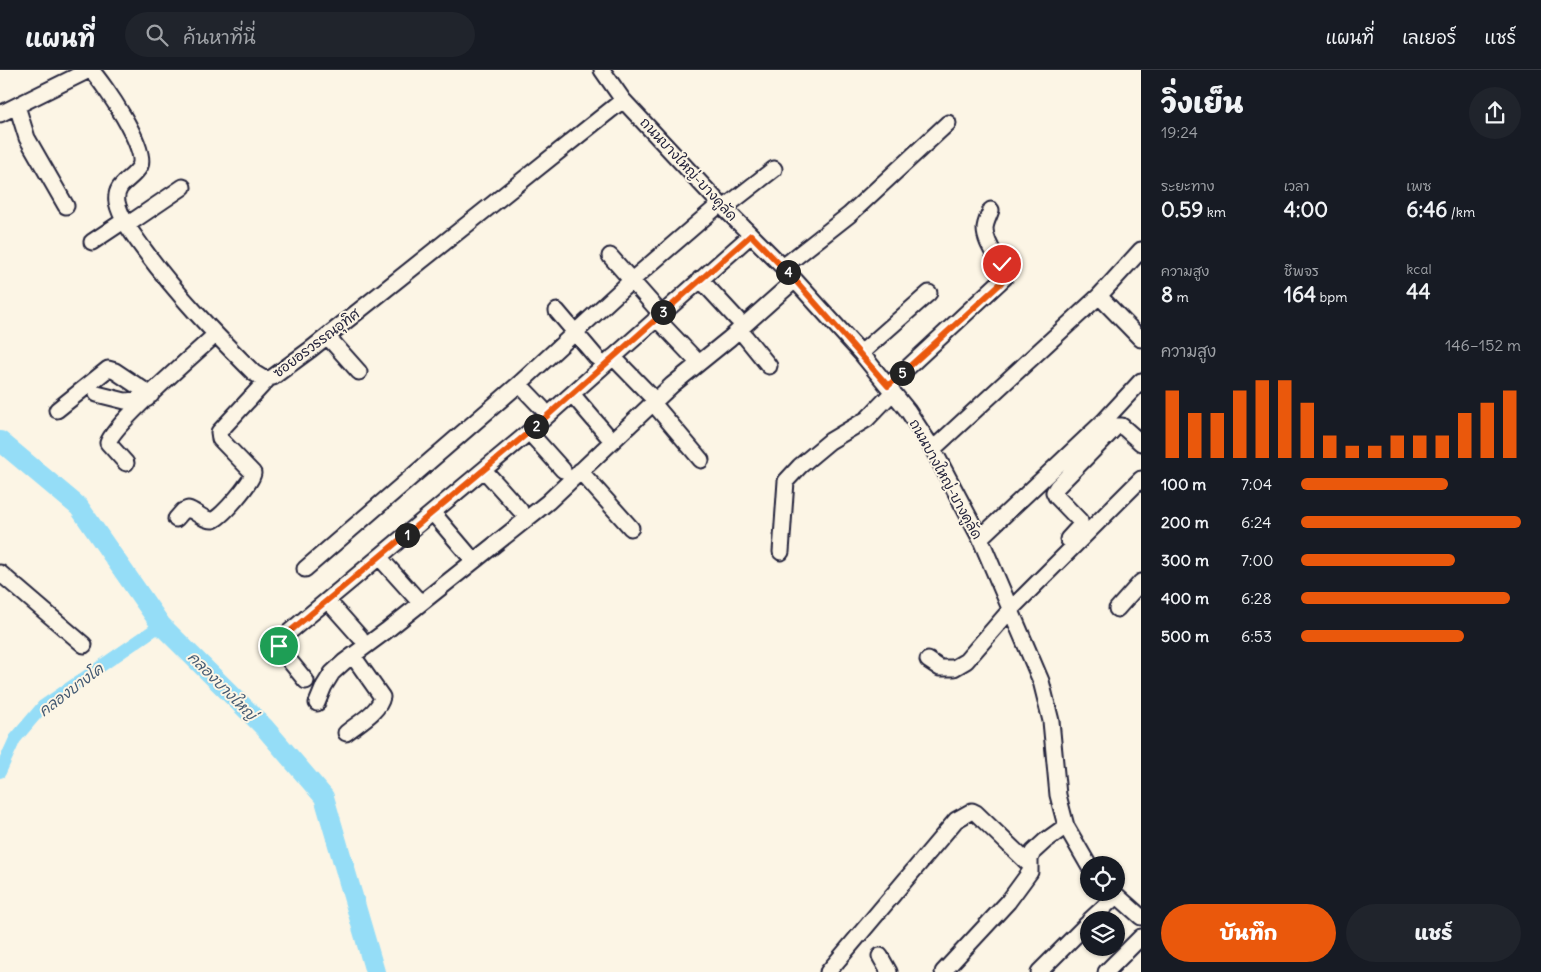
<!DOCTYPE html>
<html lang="th">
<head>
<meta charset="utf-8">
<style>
  :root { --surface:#171b24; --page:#20242c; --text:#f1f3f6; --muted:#9ea1a6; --line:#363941; --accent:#ea580c }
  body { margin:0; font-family:Delius,"Playpen Sans Thai",sans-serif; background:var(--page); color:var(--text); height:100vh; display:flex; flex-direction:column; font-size:19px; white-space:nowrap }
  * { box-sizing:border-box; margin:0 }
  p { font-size:16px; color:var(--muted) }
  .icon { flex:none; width:28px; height:28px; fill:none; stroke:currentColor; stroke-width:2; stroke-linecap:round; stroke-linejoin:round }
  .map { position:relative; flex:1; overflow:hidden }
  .drawer { display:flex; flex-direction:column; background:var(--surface); width:400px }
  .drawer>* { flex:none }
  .fabs { position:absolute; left:1080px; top:786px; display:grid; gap:10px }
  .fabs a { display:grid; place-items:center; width:45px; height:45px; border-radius:50%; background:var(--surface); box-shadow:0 1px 4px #0004; font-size:25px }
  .pin { position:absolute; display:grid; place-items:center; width:42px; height:42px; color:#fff; margin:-21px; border:2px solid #fff; border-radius:50%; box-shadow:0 1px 5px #0007 }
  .km { position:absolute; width:25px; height:25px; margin:-12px; border-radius:50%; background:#222; color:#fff; font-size:14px; line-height:25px; text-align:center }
  .round { display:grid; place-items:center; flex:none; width:52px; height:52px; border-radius:26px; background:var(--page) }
  .head { display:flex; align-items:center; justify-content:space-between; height:85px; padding:0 20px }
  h1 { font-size:28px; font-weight:800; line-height:38px }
  .metrics { display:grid; grid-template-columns:repeat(3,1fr); gap:8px; height:85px; padding:5px 20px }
  .metrics div { display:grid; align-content:center }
  .metrics b { font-size:21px; font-weight:800 }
  .metrics small { font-size:14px; font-weight:400 }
  .metrics p { font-size:14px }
  .chart { height:140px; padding:10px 20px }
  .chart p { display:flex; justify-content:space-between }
  .chart svg { width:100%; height:90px; margin-top:5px; stroke:var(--accent); stroke-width:6 }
  .cta { display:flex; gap:10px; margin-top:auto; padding:10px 20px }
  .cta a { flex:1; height:58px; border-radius:30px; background:var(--accent); color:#fff; font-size:20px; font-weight:800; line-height:58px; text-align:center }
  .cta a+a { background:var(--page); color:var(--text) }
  ul { padding:0 20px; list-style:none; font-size:16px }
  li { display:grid; grid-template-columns:80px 60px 1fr; align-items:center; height:38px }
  li i { height:12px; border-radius:6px; background:var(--accent) }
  header { display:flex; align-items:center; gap:30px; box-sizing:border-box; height:70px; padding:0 25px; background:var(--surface); border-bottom:1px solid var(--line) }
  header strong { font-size:24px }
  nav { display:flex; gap:28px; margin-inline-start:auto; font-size:18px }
  .search { width:350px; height:45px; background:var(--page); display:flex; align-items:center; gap:12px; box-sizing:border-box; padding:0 18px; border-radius:28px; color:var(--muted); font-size:19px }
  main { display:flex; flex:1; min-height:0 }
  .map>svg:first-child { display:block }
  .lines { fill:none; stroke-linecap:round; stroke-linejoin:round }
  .canal { stroke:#95ddf7; stroke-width:12 }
  .river { stroke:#95ddf7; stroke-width:20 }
  .minor-casing { stroke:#22223b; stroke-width:19 }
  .minor { stroke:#fcf5e5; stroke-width:15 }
  .route-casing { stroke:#fff; stroke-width:10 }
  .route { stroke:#ea580c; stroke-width:6 }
  .labels { text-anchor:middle; stroke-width:4; stroke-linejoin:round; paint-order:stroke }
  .street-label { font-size:14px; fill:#22223b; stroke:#fcf5e5 }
  .water-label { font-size:15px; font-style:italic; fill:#445a73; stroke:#fcf5e5 }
</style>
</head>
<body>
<header>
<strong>แผนที่</strong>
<div class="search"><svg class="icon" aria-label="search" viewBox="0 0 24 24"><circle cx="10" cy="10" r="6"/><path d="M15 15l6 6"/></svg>ค้นหาที่นี่</div>
<nav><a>แผนที่</a><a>เลเยอร์</a><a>แชร์</a></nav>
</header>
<main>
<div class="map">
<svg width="1141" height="902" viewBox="0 0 1141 902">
  <rect width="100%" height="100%" fill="#fcf5e5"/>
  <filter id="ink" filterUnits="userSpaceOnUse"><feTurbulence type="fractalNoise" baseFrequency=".02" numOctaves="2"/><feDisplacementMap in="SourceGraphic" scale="10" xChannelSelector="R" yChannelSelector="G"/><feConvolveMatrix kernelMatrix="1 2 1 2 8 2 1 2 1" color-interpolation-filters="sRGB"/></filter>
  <g filter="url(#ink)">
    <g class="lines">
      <path class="canal" d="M0,702L15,669L43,636L161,555"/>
      <path class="river" d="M0,371L79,437L161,555L264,657L324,727L375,902"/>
      <g class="minor-casing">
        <path id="minor" d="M91,0C104,14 148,78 140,96C133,110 114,113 117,132C121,150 135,167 145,181C178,226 215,264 254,303L264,309L273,307L311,279L623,30
          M602,0L623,30L720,134L783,197L861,283L908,341L933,379L980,468L1041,611L1051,651L1058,725L1066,756L1089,796
          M17,36L27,68L66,136
          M0,44L89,0
          M724,138L774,99
          M127,155L183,117
          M92,172L125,150
          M610,186L655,237
          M783,197L849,145L948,53
          M700,209L737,249
          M1099,226L1141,269
          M557,241L596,287
          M656,248L694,288
          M739,259L769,296
          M327,266L359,302
          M861,283L929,223
          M613,287L651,326
          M519,314L542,338
          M888,316L1005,207C1001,191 985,175 985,159C985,153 989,146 991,140
          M97,324L125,331L147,329
          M572,324L607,365
          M653,333L701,390
          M57,340L108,299L115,301L151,325
          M529,362L563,400
          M933,379L1099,226L1141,180
          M126,393L108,373C113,354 196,283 215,265
          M484,400L520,440
          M580,401L631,458
          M433,443L467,483
          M176,449L183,441L188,439C196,441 204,451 213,450C221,448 253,411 253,403L220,369L219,362L268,309
          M980,468L1103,352L1141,311
          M1068,469L1079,457L1080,451L1056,426L1054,422L1057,417L1117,356H1122L1141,373
          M781,482L786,411L800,396L830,371L867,349L893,322
          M380,488L416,528
          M305,499L519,314L632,210L720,134
          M0,503L84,575
          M328,531L360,567
          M1117,539L1141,512
          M928,590L940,598H954L966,591L1011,539L1141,409
          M306,611L280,579L279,572L282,568L529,362L751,165
          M317,633L324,616L332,603L344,592L386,561L548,432L672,315L730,268L795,210
          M346,663C358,653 379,642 382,627L353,586
          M1113,822L1141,847
          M1090,850L1116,826
          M880,886L889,902
          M828,902L956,750L972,741L976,743L1030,795
          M943,902L1008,832L1030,802V789L1033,782L1045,771L1066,756
          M1039,902L1089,852
          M1106,902L1141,867"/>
      </g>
      <use href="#minor" class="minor"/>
    </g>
  </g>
  <g class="lines" filter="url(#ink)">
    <g class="route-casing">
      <path id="route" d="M279,576L282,568L529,362L751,165L795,210L888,316L1000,214L1005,207L1002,194"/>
    </g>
    <use href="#route" class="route"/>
  </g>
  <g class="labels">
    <g class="street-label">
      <text transform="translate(689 99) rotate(47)" y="5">ถนนบางใหญ่-บางคูลัด</text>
      <text transform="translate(316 273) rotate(-37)" y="5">ซอยอรวรรณอุทิศ</text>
      <text transform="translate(946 409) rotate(61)" y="5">ถนนบางใหญ่-บางคูลัด</text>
    </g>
    <g class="water-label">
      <text transform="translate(222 616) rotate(45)" y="5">คลองบางใหญ่</text>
      <text transform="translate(71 620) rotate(-37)" y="5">คลองบางโค</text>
    </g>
  </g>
</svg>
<div class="fabs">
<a><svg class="icon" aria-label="locate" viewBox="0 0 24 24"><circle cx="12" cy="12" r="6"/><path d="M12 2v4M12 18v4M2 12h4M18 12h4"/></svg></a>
<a><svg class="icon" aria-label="layers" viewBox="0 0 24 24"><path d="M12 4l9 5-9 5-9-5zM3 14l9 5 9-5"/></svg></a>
</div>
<div class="pin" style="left:279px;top:576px;background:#1e9e55"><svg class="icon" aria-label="arrive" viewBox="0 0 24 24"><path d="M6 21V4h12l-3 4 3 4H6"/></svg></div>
<div class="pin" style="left:1002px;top:194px;background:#d93025"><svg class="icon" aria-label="check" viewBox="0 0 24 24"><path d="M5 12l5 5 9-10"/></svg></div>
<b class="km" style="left:407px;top:465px">1</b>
<b class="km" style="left:536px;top:356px">2</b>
<b class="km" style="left:663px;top:242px">3</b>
<b class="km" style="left:788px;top:202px">4</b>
<b class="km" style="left:902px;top:303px">5</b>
</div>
<section class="drawer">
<div class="head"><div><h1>วิ่งเย็น</h1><p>19:24</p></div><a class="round"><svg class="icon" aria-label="share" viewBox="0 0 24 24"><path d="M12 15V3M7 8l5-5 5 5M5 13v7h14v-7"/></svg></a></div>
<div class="metrics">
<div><p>ระยะทาง</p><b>0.59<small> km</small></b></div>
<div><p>เวลา</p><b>4:00</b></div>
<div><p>เพซ</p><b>6:46<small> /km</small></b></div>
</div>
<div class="metrics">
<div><p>ความสูง</p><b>8<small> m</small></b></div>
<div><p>ชีพจร</p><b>164<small> bpm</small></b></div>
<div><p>kcal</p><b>44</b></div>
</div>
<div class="chart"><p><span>ความสูง</span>146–152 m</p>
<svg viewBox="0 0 160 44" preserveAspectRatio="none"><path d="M5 44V11M15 44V22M25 44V22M35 44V11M45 44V6M55 44V6M65 44V17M75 44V33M85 44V38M95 44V38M105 44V33M115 44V33M125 44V33M135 44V22M145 44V17M155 44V11"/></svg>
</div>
<ul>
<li><b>100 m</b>7:04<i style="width:67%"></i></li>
<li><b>200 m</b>6:24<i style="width:100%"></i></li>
<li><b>300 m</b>7:00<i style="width:70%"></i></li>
<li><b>400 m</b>6:28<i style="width:95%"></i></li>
<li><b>500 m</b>6:53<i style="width:74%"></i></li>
</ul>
<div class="cta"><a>บันทึก</a><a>แชร์</a></div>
</section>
</main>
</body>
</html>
